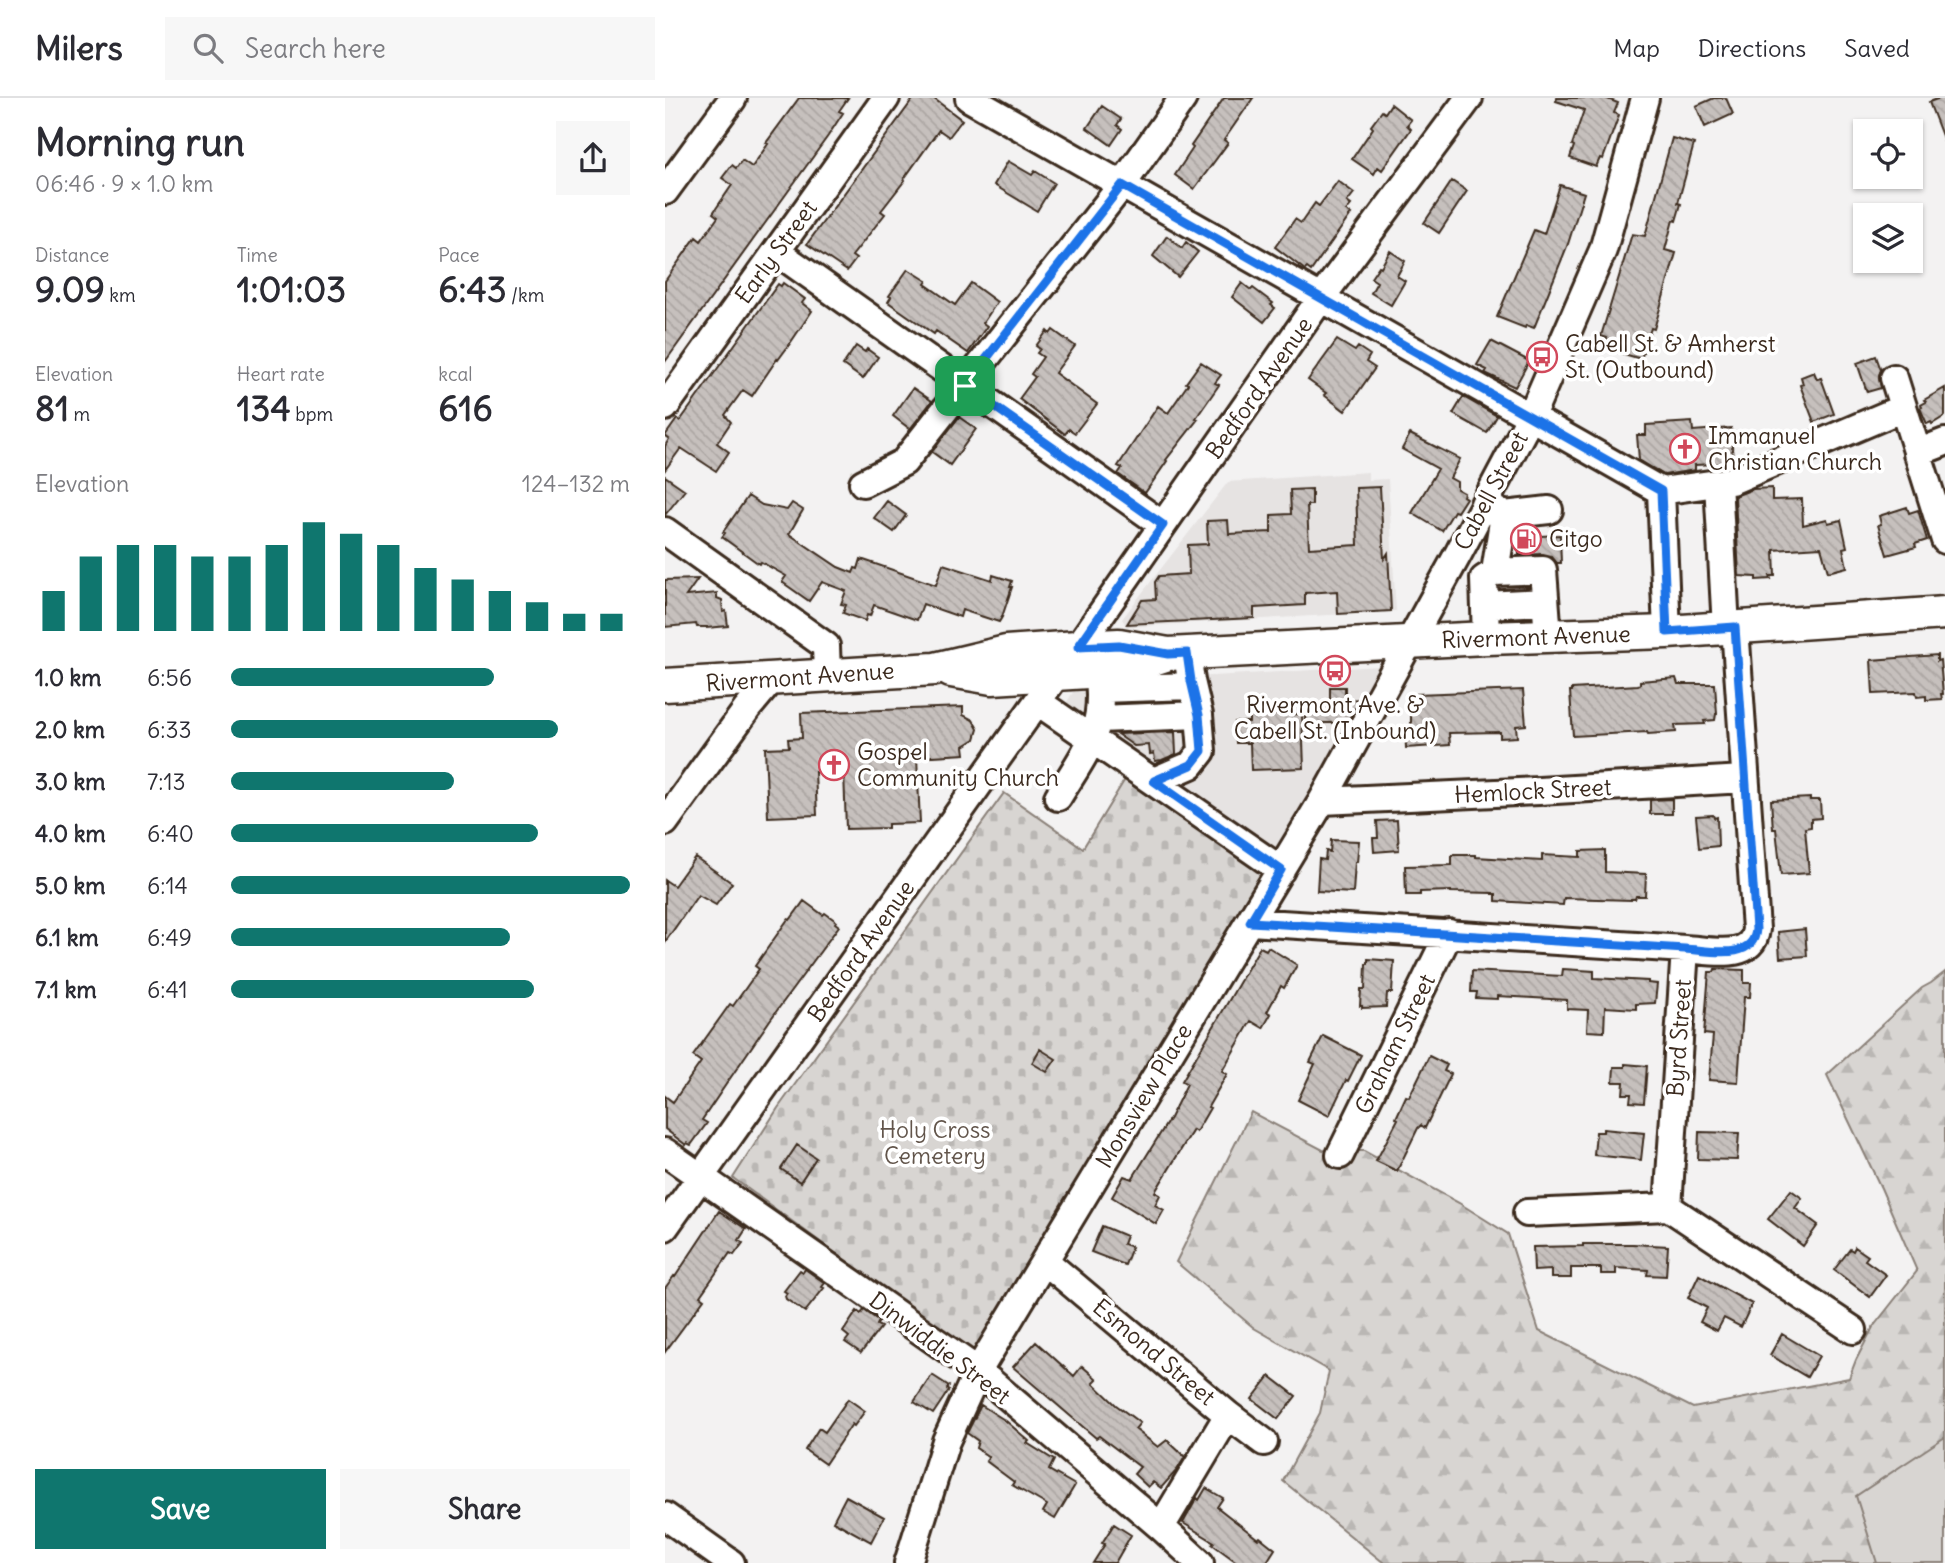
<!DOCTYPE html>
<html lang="en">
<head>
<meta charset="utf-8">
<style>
  :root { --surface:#fff; --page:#f7f7f7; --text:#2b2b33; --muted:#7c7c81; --line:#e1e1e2; --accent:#0f766e }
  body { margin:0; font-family:Delius,sans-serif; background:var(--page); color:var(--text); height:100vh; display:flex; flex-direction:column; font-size:26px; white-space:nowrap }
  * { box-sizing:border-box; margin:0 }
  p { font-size:23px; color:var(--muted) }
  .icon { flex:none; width:38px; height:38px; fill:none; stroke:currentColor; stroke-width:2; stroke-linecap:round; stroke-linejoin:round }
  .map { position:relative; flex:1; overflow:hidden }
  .panel { display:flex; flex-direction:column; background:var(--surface); width:665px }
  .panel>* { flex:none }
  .buttons { position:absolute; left:1188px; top:21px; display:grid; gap:14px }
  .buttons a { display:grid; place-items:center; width:70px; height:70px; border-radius:0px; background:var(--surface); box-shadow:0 2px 5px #0004; font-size:35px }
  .pin { position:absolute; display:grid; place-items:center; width:60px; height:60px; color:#fff; margin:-30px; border-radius:14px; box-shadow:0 4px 10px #0006 }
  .round { display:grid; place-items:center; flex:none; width:74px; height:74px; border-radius:0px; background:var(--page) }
  .overview { display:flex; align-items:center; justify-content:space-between; height:119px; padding:0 35px }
  h1 { font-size:38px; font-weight:700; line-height:52px }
  .metrics { display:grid; grid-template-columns:repeat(3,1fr); gap:10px; height:119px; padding:7px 35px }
  .metrics div { display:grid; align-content:center }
  .metrics b { font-size:35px; font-weight:700 }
  .metrics small { font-size:19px; font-weight:400 }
  .metrics p { font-size:19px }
  .chart { height:196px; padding:14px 35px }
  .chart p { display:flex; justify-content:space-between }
  .chart svg { width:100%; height:126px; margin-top:7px; stroke:var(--accent); stroke-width:6 }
  .button { display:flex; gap:14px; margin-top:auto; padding:14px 35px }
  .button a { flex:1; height:80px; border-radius:0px; background:var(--accent); color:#fff; font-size:28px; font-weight:700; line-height:80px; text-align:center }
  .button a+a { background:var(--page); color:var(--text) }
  ul { padding:0 35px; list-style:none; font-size:23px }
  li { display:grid; grid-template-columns:112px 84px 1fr; align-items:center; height:52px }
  li i { height:18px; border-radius:9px; background:var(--accent) }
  header { display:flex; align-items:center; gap:42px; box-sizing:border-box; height:98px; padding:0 35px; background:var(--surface); border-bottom:2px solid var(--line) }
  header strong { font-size:33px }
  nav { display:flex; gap:38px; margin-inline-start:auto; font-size:24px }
  .search { width:490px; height:63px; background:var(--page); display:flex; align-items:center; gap:18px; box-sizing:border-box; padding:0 24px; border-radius:0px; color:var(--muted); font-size:26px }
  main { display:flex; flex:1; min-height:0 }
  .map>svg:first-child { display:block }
  .built { fill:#e6e3e2 }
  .forest { fill:url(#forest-firs); stroke:#8a8078; stroke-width:2 }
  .cemetery { fill:url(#cemetery-stones); stroke:#8a8078; stroke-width:2 }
  .park { fill:#d8d5d2; stroke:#8a8078; stroke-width:2 }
  .building { fill:url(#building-back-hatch); stroke:#3b2a1e; stroke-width:2 }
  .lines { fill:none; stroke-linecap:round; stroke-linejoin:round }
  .minor-casing { stroke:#3b2a1e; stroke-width:32 }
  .major-casing { stroke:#3b2a1e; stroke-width:37 }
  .minor { stroke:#fff; stroke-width:26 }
  .major { stroke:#fff; stroke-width:32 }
  .route-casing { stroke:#fff; stroke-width:14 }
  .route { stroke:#1a73e8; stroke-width:9 }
  .labels { text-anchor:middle; stroke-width:7; stroke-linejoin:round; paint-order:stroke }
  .street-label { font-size:23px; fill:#3b2a1e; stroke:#fff }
  .poi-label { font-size:23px; fill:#3b2a1e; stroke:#fff; text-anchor:start }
  .park-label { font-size:23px; fill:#62554b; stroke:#fff }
</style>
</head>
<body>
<header>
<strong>Milers</strong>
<div class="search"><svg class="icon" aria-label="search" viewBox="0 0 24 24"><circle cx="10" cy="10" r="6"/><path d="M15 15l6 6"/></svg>Search here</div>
<nav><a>Map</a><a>Directions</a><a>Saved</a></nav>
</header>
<main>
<section class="panel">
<div class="overview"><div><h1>Morning run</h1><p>06:46 · 9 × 1.0 km</p></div><a class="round"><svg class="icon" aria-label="share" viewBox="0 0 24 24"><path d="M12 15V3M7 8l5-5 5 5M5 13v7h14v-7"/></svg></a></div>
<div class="metrics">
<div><p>Distance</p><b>9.09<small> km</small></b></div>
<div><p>Time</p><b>1:01:03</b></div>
<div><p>Pace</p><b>6:43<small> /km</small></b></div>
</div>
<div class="metrics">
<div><p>Elevation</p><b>81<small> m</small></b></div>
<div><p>Heart rate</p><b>134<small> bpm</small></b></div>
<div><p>kcal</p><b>616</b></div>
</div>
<div class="chart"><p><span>Elevation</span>124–132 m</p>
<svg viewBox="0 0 160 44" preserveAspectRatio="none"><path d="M5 44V30M15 44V18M25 44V14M35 44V14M45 44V18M55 44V18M65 44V14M75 44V6M85 44V10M95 44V14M105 44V22M115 44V26M125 44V30M135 44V34M145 44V38M155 44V38"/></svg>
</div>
<ul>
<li><b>1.0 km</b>6:56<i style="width:66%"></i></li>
<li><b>2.0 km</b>6:33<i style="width:82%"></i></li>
<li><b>3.0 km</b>7:13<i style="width:56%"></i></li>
<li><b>4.0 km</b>6:40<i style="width:77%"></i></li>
<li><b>5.0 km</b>6:14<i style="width:100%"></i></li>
<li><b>6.1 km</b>6:49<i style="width:70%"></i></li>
<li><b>7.1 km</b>6:41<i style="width:76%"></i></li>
</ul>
<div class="button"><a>Save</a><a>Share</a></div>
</section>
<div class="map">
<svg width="1280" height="1465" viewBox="0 0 1280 1465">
  <defs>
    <pattern id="forest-firs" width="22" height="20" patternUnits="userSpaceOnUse" patternTransform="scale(1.75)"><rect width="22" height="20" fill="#d8d5d2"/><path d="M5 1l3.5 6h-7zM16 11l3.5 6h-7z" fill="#bab7b4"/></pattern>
    <pattern id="cemetery-stones" width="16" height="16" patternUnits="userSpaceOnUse" patternTransform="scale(1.75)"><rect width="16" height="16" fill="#d8d5d2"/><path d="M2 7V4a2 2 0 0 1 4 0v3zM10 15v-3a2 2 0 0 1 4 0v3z" fill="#bab7b4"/></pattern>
    <pattern id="building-back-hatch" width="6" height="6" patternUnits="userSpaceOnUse" patternTransform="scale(1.75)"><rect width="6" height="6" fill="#c6c0bd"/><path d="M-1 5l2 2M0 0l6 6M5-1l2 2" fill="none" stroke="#aba5a2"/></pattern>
  </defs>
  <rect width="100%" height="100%" fill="#f3f2f2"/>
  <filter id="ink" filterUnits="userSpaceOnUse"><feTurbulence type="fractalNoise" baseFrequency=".0143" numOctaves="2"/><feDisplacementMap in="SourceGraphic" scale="14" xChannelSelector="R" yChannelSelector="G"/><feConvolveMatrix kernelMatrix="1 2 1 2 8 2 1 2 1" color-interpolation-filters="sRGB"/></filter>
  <g filter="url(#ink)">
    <path class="built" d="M703,374V382L723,381L731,513L462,529L457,521L563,384Z
      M715,568L714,579L616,753L483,663L402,604L413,586Z"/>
    <path class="forest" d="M1280,874V1465H719L618,1383L655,1315L664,1273L589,1230L511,1164L586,1014L658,1052L699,1053L794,1105L843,1136L874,1233L1028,1310L1184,1280L1191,1262L1208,1229L1252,1173L1216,1090L1162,977L1257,890L1266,885Z"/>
    <path class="cemetery" d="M462,678L601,775L314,1260L68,1080L113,1010L339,695L418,750Z"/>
    <path class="park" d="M1280,1339V1465H1212L1191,1398Z"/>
    <path class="building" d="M134,0H183L174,13L178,15L163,38L0,264V183L31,139L36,143L53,119L48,115L67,87L57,80L67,67L71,70L77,62L87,69L103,46L101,45Z
      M249,0H268L297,22L284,39L274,32L239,81L240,82L216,113L220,116L187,158L191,161L182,173L142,146Z
      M559,0H588L559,42L563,45L529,91L510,77L528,50L526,48Z
      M892,0H940L953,5L949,15L954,17L938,61L935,60L931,69L905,60L909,48L907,47L919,12L891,3Z
      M1049,0H1061L1068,16L1040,29L1031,8Z
      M1275,0H1280L1279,43L1264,4Z
      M726,6L746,22L742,27L746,31L717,72L713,69L709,76L687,61L708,30L706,28L717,13L720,15Z
      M437,8L456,21L452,27L457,31L446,47L422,30Z
      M1007,40L1029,46L1013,105L1016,106L1011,123L1008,122L1000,152L1011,155L989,231L986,230L976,261L952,254L953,250L940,246L942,240L936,238L967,136L980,138Z
      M343,63L367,77L370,73L389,85L372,113L329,87Z
      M673,83L689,95L682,104L686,107L681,113L686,116L646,173L642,170L640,172L610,149L630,121L636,125L650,105L654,108Z
      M787,83L802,93L774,135L759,125Z
      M895,87L919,95L903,146L869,230L861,227L860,230L832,219L869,132L879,136Z
      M502,138L517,150L521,144L533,154L513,179L488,158Z
      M725,153L740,163L732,178L740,183L726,207L706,195L712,184L706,180L714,168L716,169Z
      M243,171L262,183L260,186L290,207L306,185L332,204L318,225L322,228L303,255L271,233L269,236L223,204L226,199L224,198Z
      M118,185L140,201L137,205L147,213L124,247L113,262L112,261L87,298L78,292L60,317L66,324L52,345L64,354L51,373L16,350L0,372V348L4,341L0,338L12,321L15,323L113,186L116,188Z
      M577,185L586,192L588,190L608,205L606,207L610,210L599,224L567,199Z
      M388,232L410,248L390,275L432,306L410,335L404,331L400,336L354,301L370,279L366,276L378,259L372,255L375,251L371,248L382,233L385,236Z
      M672,242L690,253L693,249L705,257L701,264L710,270L680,313L659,297L661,295L643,282Z
      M826,243L864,263L850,289L820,275L822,272L812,267Z
      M191,248L200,254L202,251L213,259L198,281L178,267Z
      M1211,258L1216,272L1214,277L1216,290L1202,294L1192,265Z
      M536,264L556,277L550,285L554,287L531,320L533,321L501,362L502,363L480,395L453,376L457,370L453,368L493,308L503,315L523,286L521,285Z
      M1149,274L1152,281L1156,280L1169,316L1149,324L1135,287L1138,286L1136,279Z
      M248,290L267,303L245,331L228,318Z
      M1280,290V318L1267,326L1266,324L1262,326L1255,310L1257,309L1256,307L1261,304L1259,302Z
      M798,299L832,318L822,335L788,316Z
      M294,319L311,331L285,367L267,354Z
      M1027,324L1028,333L1066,330L1068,365L1030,367V372L999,377L974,362L972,337H981V327Z
      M745,336L795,361L785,380L792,384V391L799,395L798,398L801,400L792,414L789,413L777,433L747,415L773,371L737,351Z
      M0,378L20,392L0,417Z
      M715,389L719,461L723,455L726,513L673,516L672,493L640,495V507L589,510V520L462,526L477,502L491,501L490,484L494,478L524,476L523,447L543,446L542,423L563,422L564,436L606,434V417L626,416L625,392L647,391V407H642L644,450L693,447L691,390Z
      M1107,390V402L1137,401L1138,427L1162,421L1163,425L1176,422L1182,449L1178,450L1182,469L1163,474L1156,449L1109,452L1110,478H1105L1106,481L1091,482V479L1074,478L1070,398L1088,391Z
      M83,398L97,407L122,412L127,405L138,412L124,436L173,469L188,475L190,470L193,471L196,461L271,487L278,466L327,482L328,477L347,483L345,489H347L337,519L334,524L297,512L295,519L258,506L252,522L209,507L205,518L202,517L200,523L178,515L181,507L176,506L181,493L157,484L144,503L117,484L121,478L96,464L94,466L57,439L60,435L58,434Z
      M222,403L241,417L229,434L209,420Z
      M1242,409L1244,415L1253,412L1262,442L1250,446L1251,449L1222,457L1213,427L1216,426L1214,418Z
      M895,437L896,465H892L886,458L878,456L854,457L853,439Z
      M33,481L21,498L52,495V500L57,502L58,514L61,513L63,528L42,530V529H32L31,526L0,529V482Z
      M1272,557V563L1275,562L1278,596H1276L1277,601L1261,602V598L1252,599L1251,594L1208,596L1206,562Z
      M1011,580L1013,586H1050L1052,616H1051L1050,622L1039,623L1040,626L1010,627L1011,634L983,636L982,634L908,638L905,593H907V591L973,587L975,586V583Z
      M665,589H680V602L695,601L682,625H640V605H665Z
      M858,592L861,627L851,628L852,639L835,640V634L784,635L785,647L741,650L740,628H746V601L751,596Z
      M298,609V617L308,622L313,631L310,641L299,648L300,656L252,659L255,725L223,726V730L181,731L179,673L150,674L152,717L103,719L100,650L124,649L123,641L137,640L136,615Z
      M637,616L639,670L586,672L585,645H571L570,624H584V617Z
      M510,634L511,656L497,662L490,663L489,655L485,656L484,647L469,648L452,636Z
      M1145,700V702H1155L1156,720L1146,721V729L1140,730L1144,775L1116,777L1111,731H1108L1106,702Z
      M1007,701V716H985V702Z
      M1048,717L1049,720L1052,719L1053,748L1034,750L1031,718Z
      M732,722L734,752L709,754L708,740H713L712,723Z
      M666,742L694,743L692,764H690L688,795L652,793L654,761L660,762L661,753L665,754Z
      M940,752V774L981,776L980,798H971L970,801H966V802L899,800L898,807L831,803V796H828V795L786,794V793L755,794V797H741L740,768L787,767V757H811V759L877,763V757L915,759V753Z
      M30,759L67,785L51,807L33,797L0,844V782L9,788Z
      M139,803L158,817L160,815L171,823L170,825L174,828L105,922L66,979L37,1022L42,1025L26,1047L22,1045L21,1047L0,1031V998L8,1004L36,964L28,958L65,906L68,908L94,871L90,868L123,821L125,822Z
      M1140,831L1142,858L1115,860L1113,834Z
      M595,849L601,852L603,849L632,867L619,890L616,888L602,914L606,916L598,930L586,923L557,973L562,976L543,1009L545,1010L531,1034L528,1032L490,1094L495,1097L490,1107L499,1112L491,1126L447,1099L459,1078L467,1081L505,1020L522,986L517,983Z
      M703,861L729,863L727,895H722L721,909L697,910V908H695L696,891H700L701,866H703Z
      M898,871L929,873V880L983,883V885L992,886L990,905L971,906V911L940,909L939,934L922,933L923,912L902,911V902L832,898V901L811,900L812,894H806L807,873L897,878Z
      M1050,871L1079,872V885H1086L1085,899H1079L1073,984L1044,982L1048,937L1039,936L1044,874H1049Z
      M658,938L696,957L683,983L681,982L664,1018L633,1002L650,966L645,964Z
      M375,951L391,961L382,974L367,965Z
      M764,958L782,967L779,973L786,976L760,1030L756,1027L753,1030L732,1073L711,1063L733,1021L731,1020L741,998L744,999Z
      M960,966L982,968L979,1005L965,1004L966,996H958L959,984H948L949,969H960Z
      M938,1031L979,1035L976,1062L929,1057L931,1034H938Z
      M1034,1034L1074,1035L1072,1062L1033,1061Z
      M132,1047L151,1060L135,1084L116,1071Z
      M1126,1092L1137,1100L1130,1110L1153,1127L1138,1148L1103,1121Z
      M54,1113L81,1131L74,1142L78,1145L69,1157L65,1155L35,1198L39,1201L0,1254V1190L9,1178L10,1179Z
      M437,1128L461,1138L458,1146L467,1149L460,1167L426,1154Z
      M918,1146H968L1003,1148L1001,1178L982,1177L983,1172L951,1170V1176H936V1170H906V1180H886V1172L869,1173L868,1149L918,1148Z
      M1190,1149L1203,1158L1200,1162L1221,1177L1205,1199L1169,1172L1185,1151L1188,1153Z
      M140,1171L160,1185L157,1189L159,1190L140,1214L121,1201L120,1198L122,1195L119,1193L135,1172L138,1174Z
      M1034,1177L1087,1206L1076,1229L1059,1220L1052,1233L1035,1224L1042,1210L1023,1200Z
      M199,1212L214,1223L212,1227L216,1229L196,1255L180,1244L184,1239L178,1234L192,1213L196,1216Z
      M1117,1236L1154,1258L1142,1279L1105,1257Z
      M371,1244L409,1278L417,1268L432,1281L428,1285L451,1307L475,1325L470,1331L493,1349L502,1342L520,1359L512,1372L496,1390L488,1384L483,1389L469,1376L475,1369L434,1338L431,1340L348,1269Z
      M267,1277L284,1288L282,1291L284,1292L268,1316L249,1304Z
      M605,1278L631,1298L613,1321L587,1301Z
      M183,1301L200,1313L189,1328L187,1326L160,1366L140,1352L154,1330L160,1334Z
      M316,1307L341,1323L364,1343L362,1345L389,1362L384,1372L410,1387L390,1421L378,1414L382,1407L347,1387L349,1384L321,1363L324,1359L311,1350L313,1343L302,1335Z
      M541,1390L558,1400L552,1409L593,1441L595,1439L610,1451L601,1465H573L547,1446L549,1444L518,1425L532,1400L534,1402Z
      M181,1398L219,1419L206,1444L168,1423Z
      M449,1426L466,1437L450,1465H428L440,1446L437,1445Z"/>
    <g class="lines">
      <g class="minor-casing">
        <path id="minor" d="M304,0L996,393
          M0,93L68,0
          M112,154L498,427
          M1229,280L1280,442
          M0,309L221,0
          M1252,355L1280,344
          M198,385L239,364L457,87L518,0
          M1053,385L1061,530
          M996,393L1066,383L1238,310
          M996,393L1002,534
          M819,406L839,417L830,474
          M839,417L884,412
          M0,433L161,548L162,577
          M820,507L880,504
          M821,540L819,481L830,474L878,472L883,539
          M413,549L656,200L804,0
          M435,591L527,588
          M373,604L616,772
          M434,621L534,617
          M489,683L526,667L537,653L534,617L526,583L522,555
          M393,699C421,653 442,631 433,573
          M657,703L874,693L1079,681
          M0,724L82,611L108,580
          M585,824L1020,851C1043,852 1088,864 1091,831L1070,529
          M0,1054L313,1273L496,1429L535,1465
          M675,1057L784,835
          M1003,1109L1020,851
          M1003,1109L1188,1232
          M862,1115L1003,1109
          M0,1129L392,576
          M380,1163L563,1317L599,1344
          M0,1418L66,1465
          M496,1429L563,1317
          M243,1465L281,1343L313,1273L657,703L792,458L866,318L938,152L980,0"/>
      </g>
      <g class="major-casing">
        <path id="major" d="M286,573L327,580L455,572L500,557
          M0,587L270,571L341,554L413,549L454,547L503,556L821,540L1002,534L1280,515"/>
      </g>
      <use href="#minor" class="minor"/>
      <use href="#major" class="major"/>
    </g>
  </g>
  <g class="lines" filter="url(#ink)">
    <g class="route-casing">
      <path id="route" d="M457,87L996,393L1002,534L1070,529L1091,831C1089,864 1043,852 1020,851L585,824L616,772L489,683L526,667L537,653L534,617L526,583L522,555L503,556L454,547L413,549L498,427L300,288Z"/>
    </g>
    <use href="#route" class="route"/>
  </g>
  <defs>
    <g id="bus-ring" transform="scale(1.575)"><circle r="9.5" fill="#fff" stroke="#d1495b" stroke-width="1.5"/><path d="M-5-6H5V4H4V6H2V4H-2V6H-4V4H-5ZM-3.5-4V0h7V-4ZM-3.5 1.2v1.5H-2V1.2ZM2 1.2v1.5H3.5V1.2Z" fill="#d1495b"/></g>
    <g id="church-ring" transform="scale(1.575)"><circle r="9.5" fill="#fff" stroke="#d1495b" stroke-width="1.5"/><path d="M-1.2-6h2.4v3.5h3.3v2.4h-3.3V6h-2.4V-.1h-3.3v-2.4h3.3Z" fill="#d1495b"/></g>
    <g id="fuel-ring" transform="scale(1.575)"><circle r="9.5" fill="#fff" stroke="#d1495b" stroke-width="1.5"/><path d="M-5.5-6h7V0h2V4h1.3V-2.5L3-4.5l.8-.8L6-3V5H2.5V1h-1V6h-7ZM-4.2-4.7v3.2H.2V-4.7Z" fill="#d1495b"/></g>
  </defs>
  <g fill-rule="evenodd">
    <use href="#bus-ring" x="877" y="259"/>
    <use href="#church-ring" x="1020" y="351"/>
    <use href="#fuel-ring" x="861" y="441"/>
    <use href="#bus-ring" x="670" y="573"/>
    <use href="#church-ring" x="169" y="667"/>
  </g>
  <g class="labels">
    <g class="street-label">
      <text transform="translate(111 154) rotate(-54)" y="8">Early Street</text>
      <text transform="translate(594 290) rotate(-55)" y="8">Bedford Avenue</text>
      <text transform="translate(826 393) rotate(-62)" y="8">Cabell Street</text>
      <text transform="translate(871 539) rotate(-2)" y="8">Rivermont Avenue</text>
      <text transform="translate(135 579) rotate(-4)" y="8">Rivermont Avenue</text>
      <text transform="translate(868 693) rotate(-3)" y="8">Hemlock Street</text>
      <text transform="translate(196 853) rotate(-55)" y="8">Bedford Avenue</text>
      <text transform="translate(1014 940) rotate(-86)" y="8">Byrd Street</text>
      <text transform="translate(730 946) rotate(-64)" y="8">Graham Street</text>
      <text transform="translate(479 998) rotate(-59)" y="8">Monsview Place</text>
      <text transform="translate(275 1250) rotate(37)" y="8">Dinwiddie Street</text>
      <text transform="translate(489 1254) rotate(40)" y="8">Esmond Street</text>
    </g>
    <g class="poi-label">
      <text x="900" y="254">Cabell St. &amp; Amherst<tspan x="900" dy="26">St. (Outbound)</tspan></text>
      <text x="1043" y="346">Immanuel<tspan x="1043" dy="26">Christian Church</tspan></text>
      <text x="884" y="449">Citgo</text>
      <text x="670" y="615" text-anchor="middle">Rivermont Ave. &amp;<tspan x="670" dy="26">Cabell St. (Inbound)</tspan></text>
      <text x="192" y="662">Gospel<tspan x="192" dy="26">Community Church</tspan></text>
    </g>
    <g class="park-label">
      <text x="270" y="1040">Holy Cross<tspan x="270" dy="26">Cemetery</tspan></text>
    </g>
  </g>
</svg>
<div class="buttons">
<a><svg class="icon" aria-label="locate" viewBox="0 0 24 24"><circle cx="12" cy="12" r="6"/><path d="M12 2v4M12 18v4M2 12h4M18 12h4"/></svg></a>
<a><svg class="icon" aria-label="layers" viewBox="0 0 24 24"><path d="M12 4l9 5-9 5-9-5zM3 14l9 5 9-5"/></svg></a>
</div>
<div class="pin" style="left:300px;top:288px;background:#1e9e55"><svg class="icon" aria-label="arrive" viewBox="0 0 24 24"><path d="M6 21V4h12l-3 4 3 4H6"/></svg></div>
</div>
</main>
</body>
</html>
